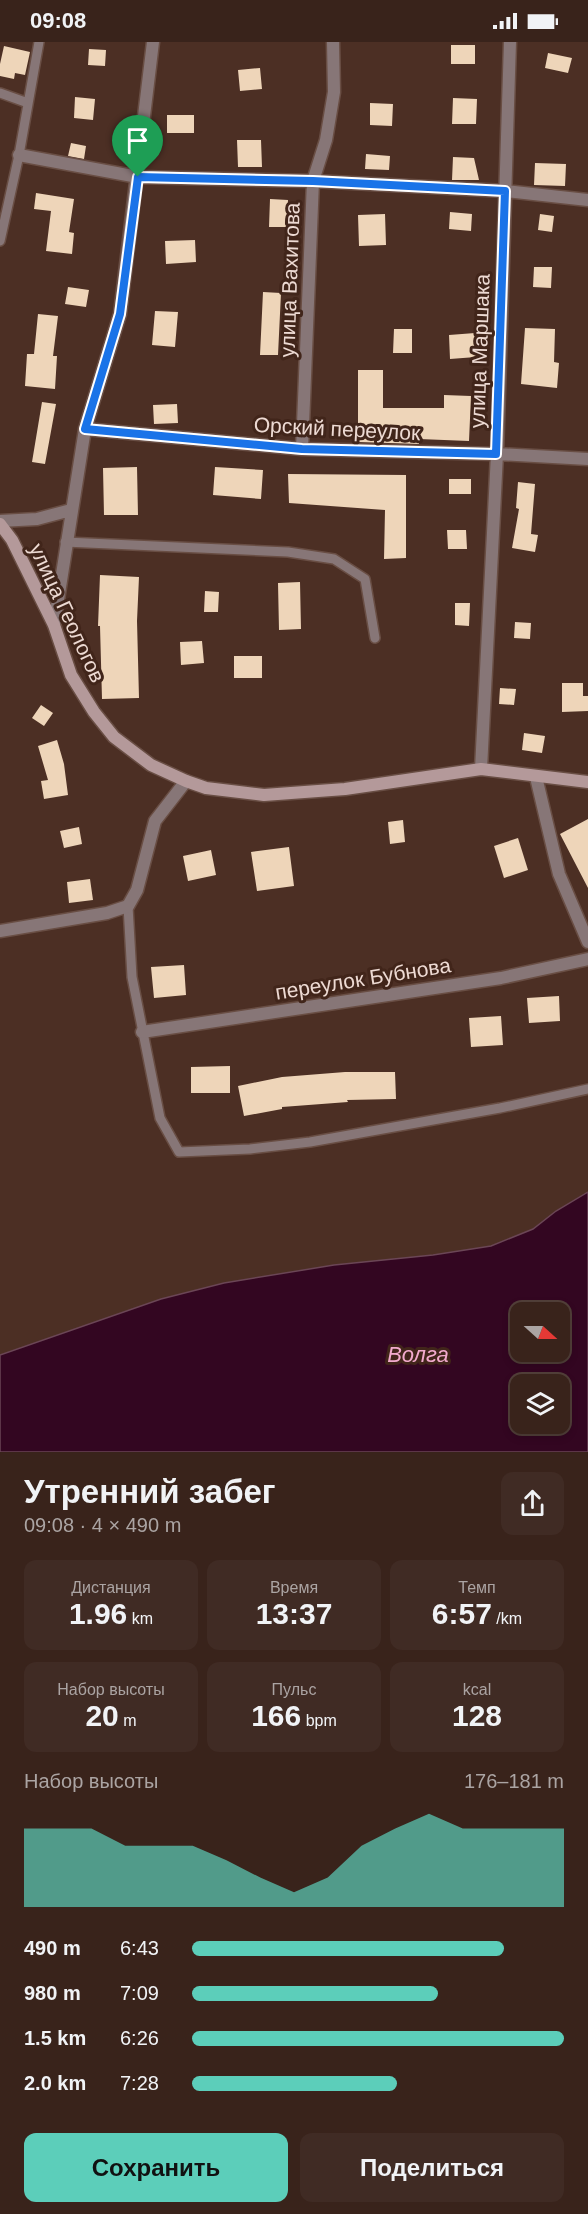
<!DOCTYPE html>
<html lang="ru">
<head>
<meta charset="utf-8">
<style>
  :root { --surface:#39231b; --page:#402b24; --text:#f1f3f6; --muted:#aba4a3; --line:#53403a; --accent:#5cceba }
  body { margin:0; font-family:Arial,sans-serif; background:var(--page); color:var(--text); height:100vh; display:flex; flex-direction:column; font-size:22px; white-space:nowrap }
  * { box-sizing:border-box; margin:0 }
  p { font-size:20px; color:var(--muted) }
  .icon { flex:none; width:33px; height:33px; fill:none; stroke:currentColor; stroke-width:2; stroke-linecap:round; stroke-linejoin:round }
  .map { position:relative; height:1410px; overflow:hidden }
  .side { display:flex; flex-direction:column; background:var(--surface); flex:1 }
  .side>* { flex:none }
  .needle { width:39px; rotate:111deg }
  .fabs { position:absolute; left:510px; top:1260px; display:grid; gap:12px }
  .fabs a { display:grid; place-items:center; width:60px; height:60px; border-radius:12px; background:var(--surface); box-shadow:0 3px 9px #0003,0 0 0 2px var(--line); font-size:30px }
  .pin { position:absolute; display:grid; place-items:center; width:51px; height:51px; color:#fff; margin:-62px -26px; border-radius:50% 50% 50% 0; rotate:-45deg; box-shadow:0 0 6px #0007 }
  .pin .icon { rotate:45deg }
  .round { display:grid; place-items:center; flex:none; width:63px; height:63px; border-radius:12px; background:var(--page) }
  .overview { display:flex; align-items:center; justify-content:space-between; height:102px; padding:0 24px }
  h1 { font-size:33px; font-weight:700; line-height:45px }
  .metrics { display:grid; grid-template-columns:repeat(3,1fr); gap:9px; height:102px; padding:6px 24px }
  .metrics div { display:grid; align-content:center; border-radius:12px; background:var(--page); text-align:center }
  .metrics b { font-size:30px; font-weight:700 }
  .metrics small { font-size:16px; font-weight:400 }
  .metrics p { font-size:16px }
  .chart { height:168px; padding:12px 24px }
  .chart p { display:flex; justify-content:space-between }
  .chart svg { width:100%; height:108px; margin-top:6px; fill:var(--accent); opacity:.7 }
  .primary-button { display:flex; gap:12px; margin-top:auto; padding:12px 24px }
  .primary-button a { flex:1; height:69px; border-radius:12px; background:var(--accent); color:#111; font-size:24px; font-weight:700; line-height:69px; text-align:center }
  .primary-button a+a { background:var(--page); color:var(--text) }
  ul { padding:0 24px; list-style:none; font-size:20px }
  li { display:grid; grid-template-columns:96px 72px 1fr; align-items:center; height:45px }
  li i { height:15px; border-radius:8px; background:var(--accent) }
  .status { display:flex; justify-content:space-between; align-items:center; height:42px; padding:0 30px; background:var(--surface); direction:ltr }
  .status svg { height:16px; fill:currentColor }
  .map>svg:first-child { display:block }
  .water { fill:#330621; stroke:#6b4656; stroke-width:1.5; fill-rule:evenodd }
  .building { fill:#eed5b9 }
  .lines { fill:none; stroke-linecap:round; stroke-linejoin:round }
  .lane-casing { stroke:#694e44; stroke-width:12 }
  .street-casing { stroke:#694e44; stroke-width:15 }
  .secondary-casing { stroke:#694e44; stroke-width:15 }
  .lane { stroke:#877677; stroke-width:9 }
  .street { stroke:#877677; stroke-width:12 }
  .secondary { stroke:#b4999a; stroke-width:12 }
  .route-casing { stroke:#fff; stroke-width:12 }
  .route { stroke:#1a73e8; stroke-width:8 }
  .labels { text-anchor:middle; stroke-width:6; stroke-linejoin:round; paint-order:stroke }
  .street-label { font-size:21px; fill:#eddad3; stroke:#41251a }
  .water-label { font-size:22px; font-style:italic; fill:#f2aacd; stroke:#41251a }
</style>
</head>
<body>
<div class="status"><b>09:08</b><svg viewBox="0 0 49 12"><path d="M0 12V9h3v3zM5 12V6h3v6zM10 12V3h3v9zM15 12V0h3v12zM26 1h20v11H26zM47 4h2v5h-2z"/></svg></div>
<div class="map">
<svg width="588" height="1410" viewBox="0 0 588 1410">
  <rect width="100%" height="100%" fill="#4c2f24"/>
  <path class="water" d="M588,1150V1410H0V1313L161,1257L224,1241L334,1223L433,1213L491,1204L533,1187L556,1169ZM520,1270H560V1310H520ZM520,1342H560V1382H520Z"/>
  <path class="building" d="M451,3H475V22H451Z
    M4,4L30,10L25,33L15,31L14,37L0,34V22Z
    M89,7L106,8L105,24L88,23Z
    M548,11L572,16L568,31L545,26Z
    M260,26L262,47L240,49L238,28Z
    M75,55L95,57L93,78L74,76Z
    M453,56L477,57L476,82H452Z
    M370,61L393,62L392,84L370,83Z
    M167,73H194V91H167Z
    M237,98H261L262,125H238Z
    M71,101L86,104L84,117L68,114Z
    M366,112L390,114L389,128L365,127Z
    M453,115L474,116L479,138H452Z
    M535,121L566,122L565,144L534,143Z
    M36,151L74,157L69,190L74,191L72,212L46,209L51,169L34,167Z
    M270,157L288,158L287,185H269Z
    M450,170L472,172L471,189L449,187Z
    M385,172L386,203L359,204L358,173Z
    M540,172L554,174L552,190L538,188Z
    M195,198L196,220L166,222L165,199Z
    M534,225H552L551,246L533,245Z
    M68,245L89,248L86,265L65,262Z
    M263,250L281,251L278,313H260Z
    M155,269L178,270L175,305L152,303Z
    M38,272L58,274L53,314H57L55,347L25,344L27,312H34Z
    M525,286L555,287L554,320L559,321L557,346L521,342Z
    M394,287H412V311H393Z
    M475,291L476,315L450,317L449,293Z
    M358,328H383V366H444V353L471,354L469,399L419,397V402L358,400Z
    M42,360L56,362L45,422L32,420Z
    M177,362L178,381L154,382L153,363Z
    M137,425L138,473H104L103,426Z
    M215,425L263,428L261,457L213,453Z
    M288,432L406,433V516L384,517L385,468L289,461Z
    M449,437H471V452H449Z
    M518,440L535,442L531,492L538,493L535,510L512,506L519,467L516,466Z
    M447,488H466L467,507H448Z
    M100,533L139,535L137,579L139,656L102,657L100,584H98Z
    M300,540L301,587L279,588L278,541Z
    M205,549L219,550L218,570H204Z
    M455,561H470L469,584L455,583Z
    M515,580L531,581L530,597L514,596Z
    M202,599L204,621L181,623L180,600Z
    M234,614H262V636H234Z
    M562,641H583V654H588V669L562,670Z
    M500,646L516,647L514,663L499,662Z
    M41,663L53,671L44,684L32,676Z
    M524,691L545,694L542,711L522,708Z
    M57,698L64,722L68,753L44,757L41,739L48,738L38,704Z
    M588,777V846L560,792Z
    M403,778L405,800L390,802L388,780Z
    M79,785L82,802L64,806L60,789Z
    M518,796L528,828L504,836L494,804Z
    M289,805L294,844L257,849L251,810Z
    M211,808L216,833L188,839L183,814Z
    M90,837L93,858L69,861L67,840Z
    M184,923L186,953L154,956L151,925Z
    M559,954L560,979L529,981L527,956Z
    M501,974L503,1003L471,1005L469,976Z
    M230,1024V1051H191V1025Z
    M345,1030H395L396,1057L347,1058L348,1060L282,1065V1067L244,1074L238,1044L282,1035Z"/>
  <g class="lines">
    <g class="lane-casing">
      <path id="lane" d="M0,51L28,61
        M0,199L19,113L39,0
        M65,500L288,510L334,517L365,537L375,596
        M128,864L132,935L160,1076L179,1110L250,1107L310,1100L500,1066L588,1047"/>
    </g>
    <g class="street-casing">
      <path id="street" d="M19,113L138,135L313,139L505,149L588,158
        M85,387L302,407L497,412L588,417
        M302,407L313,139L326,98L334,50L333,0
        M0,479L37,477L71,468
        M54,583L85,387L120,272L153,0
        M481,727L497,412L510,0
        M536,735L559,832L588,900
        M0,889L107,871L128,864L137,848L155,779L186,739
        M142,990L501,936L588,917"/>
    </g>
    <g class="secondary-casing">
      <path id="secondary" d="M0,482L12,498L54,583L71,633L94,670L114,695L151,723L186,739L206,746L264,753L345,747L481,727L588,740"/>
    </g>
    <use href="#lane" class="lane"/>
    <use href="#street" class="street"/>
    <use href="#secondary" class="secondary"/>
  </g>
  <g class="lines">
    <g class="route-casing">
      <path id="route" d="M138,135L313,139L505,149L496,412L302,407L85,387L120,272Z"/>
    </g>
    <use href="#route" class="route"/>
  </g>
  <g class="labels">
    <g class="street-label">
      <text transform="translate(290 238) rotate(-88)" y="7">улица Вахитова</text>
      <text transform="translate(480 309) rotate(-88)" y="7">улица Маршака</text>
      <text transform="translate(337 387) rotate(3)" y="7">Орский переулок</text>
      <text transform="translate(67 571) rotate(65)" y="7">улица Геологов</text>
      <text transform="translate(363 937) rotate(-9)" y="7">переулок Бубнова</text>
    </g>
    <g class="water-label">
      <text x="418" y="1320">Волга</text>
    </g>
  </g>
</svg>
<div class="fabs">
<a><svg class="needle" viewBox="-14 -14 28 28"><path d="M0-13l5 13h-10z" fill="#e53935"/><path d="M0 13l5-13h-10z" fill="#aba4a3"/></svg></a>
<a><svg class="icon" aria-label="layers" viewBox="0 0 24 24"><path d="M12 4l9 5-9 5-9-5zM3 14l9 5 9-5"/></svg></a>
</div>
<div class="pin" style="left:138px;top:135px;background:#1e9e55"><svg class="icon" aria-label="arrive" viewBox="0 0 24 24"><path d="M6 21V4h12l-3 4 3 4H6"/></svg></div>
</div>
<section class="side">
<div class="overview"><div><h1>Утренний забег</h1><p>09:08 · 4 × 490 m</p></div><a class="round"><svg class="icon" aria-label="share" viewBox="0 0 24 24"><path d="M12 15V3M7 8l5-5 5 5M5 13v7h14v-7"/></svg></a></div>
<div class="metrics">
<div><p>Дистанция</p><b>1.96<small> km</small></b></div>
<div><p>Время</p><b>13:37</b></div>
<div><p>Темп</p><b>6:57<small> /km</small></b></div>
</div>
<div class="metrics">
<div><p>Набор высоты</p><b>20<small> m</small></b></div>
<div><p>Пульс</p><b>166<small> bpm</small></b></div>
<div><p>kcal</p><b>128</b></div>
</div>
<div class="chart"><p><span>Набор высоты</span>176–181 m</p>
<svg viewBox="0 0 160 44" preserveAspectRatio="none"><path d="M0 44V12L10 12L20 12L30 19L40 19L50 19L60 25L70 32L80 38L90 32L100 19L110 12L120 6L130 12L140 12L150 12L160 12V44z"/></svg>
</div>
<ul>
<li><b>490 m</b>6:43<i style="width:84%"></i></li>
<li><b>980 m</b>7:09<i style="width:66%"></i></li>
<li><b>1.5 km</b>6:26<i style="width:100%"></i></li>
<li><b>2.0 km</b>7:28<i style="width:55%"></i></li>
</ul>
<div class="primary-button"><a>Сохранить</a><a>Поделиться</a></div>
</section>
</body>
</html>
